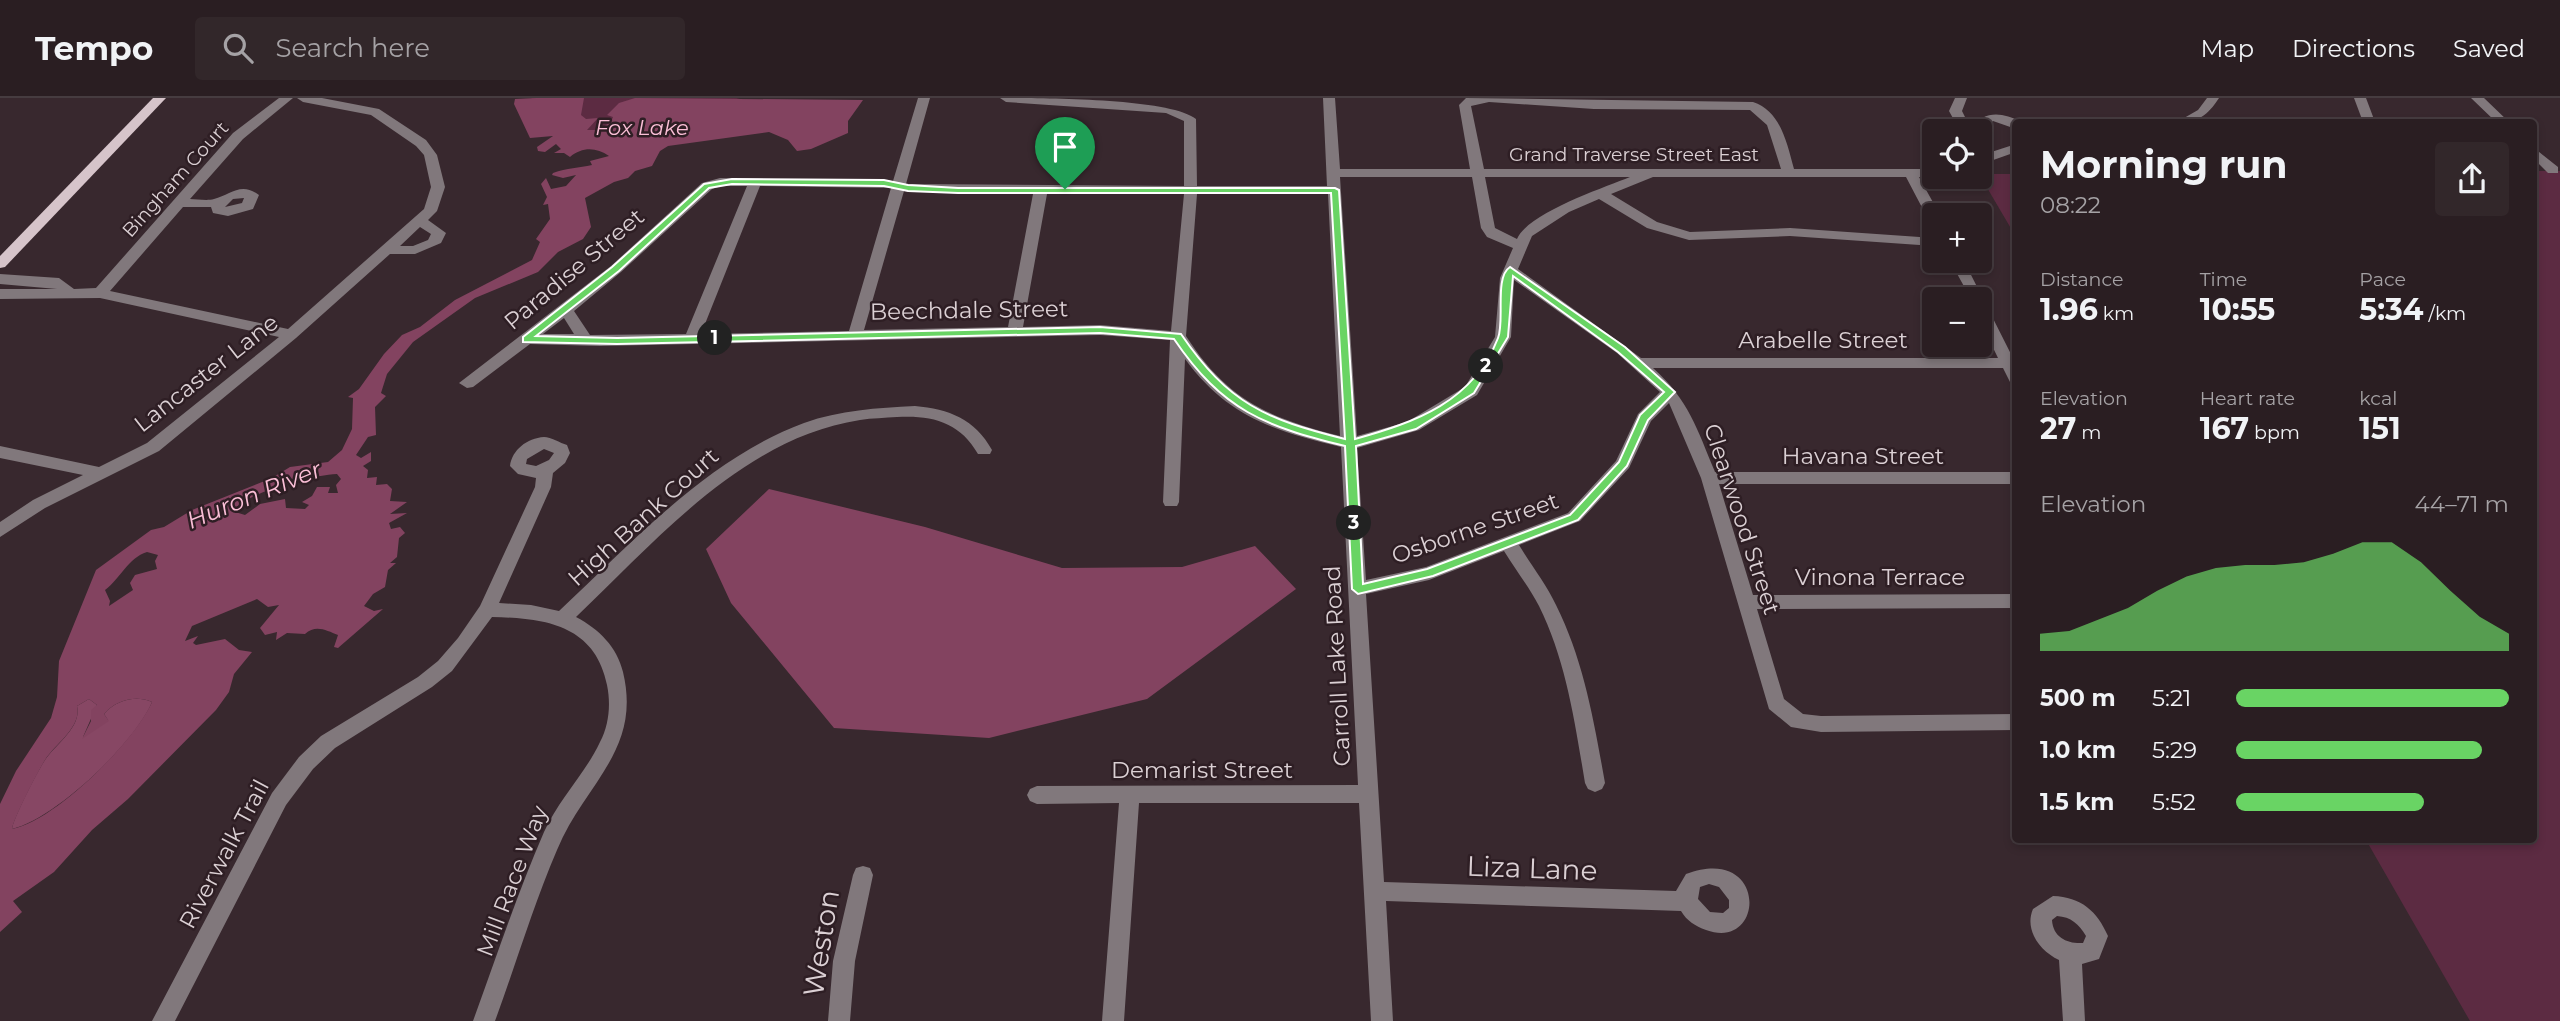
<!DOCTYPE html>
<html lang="en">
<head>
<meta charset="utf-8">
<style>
  :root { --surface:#2a1e22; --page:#32272a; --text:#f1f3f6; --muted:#a5a2a5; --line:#463c40; --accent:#69d464 }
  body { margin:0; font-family:Montserrat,sans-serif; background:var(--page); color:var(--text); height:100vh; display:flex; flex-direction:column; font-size:26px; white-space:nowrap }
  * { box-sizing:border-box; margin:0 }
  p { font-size:23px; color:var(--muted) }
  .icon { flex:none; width:38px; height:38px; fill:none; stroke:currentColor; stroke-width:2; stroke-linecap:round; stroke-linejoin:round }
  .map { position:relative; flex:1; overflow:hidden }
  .sheet { position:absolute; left:2012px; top:21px; width:525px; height:724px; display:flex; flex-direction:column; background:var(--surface); border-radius:7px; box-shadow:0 4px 10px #0003,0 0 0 2px var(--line) }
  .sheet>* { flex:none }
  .tools { position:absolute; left:1922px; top:21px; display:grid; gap:14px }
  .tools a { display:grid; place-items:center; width:70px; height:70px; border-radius:7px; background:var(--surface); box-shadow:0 4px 10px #0003,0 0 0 2px var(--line); font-size:35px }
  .pin { position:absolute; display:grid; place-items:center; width:60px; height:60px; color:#fff; margin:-72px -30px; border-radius:50% 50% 50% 0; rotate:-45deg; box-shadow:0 0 7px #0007 }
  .pin .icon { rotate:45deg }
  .km { position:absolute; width:35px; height:35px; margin:-18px; border-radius:50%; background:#222; color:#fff; font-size:19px; line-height:35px; text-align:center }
  .round { display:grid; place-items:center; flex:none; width:74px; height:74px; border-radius:7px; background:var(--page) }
  .headline { display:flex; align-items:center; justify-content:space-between; height:119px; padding:0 28px }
  h1 { font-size:38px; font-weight:700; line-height:52px }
  .metrics { display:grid; grid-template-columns:repeat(3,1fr); gap:10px; height:119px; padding:7px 28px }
  .metrics div { display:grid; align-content:center }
  .metrics b { font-size:30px; font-weight:700 }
  .metrics small { font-size:19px; font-weight:400 }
  .metrics p { font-size:19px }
  .chart { height:196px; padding:14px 28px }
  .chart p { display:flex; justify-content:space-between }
  .chart svg { width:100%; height:126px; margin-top:7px; fill:var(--accent); opacity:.7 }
  ul { padding:0 28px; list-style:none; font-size:23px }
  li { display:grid; grid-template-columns:112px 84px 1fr; align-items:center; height:52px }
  li i { height:18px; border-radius:9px; background:var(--accent) }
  header { display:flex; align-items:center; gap:42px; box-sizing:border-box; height:98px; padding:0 35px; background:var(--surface); border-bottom:2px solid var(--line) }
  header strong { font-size:33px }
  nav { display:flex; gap:38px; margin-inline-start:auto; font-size:24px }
  .search { width:490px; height:63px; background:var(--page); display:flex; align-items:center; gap:18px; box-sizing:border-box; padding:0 24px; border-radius:7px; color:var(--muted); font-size:26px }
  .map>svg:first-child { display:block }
  .green { fill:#5c2b42 }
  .forest { fill:#874764 }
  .water { fill:#834360; fill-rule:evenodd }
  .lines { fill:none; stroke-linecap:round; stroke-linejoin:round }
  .minor { fill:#81787c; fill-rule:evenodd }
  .major { fill:#d6c4ca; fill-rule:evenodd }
  .route { fill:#69d464; stroke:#fff; stroke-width:2; fill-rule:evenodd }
  .labels { text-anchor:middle; stroke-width:5; stroke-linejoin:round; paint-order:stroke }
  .far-street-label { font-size:19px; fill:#dbd0d4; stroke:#2e1e24 }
  .far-water-label { font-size:21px; font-style:italic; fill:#fbbfd7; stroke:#2e1e24 }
  .street-label { font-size:23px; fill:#dbd0d4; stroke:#2e1e24 }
  .water-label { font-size:24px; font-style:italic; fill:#fbbfd7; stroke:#2e1e24 }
  .near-street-label { font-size:28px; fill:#dbd0d4; stroke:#2e1e24 }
</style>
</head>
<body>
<header>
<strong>Tempo</strong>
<div class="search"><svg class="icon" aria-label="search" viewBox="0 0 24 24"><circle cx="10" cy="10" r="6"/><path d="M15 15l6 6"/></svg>Search here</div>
<nav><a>Map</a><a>Directions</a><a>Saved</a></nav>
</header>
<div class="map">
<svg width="2560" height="923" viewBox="0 0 2560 923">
  <rect width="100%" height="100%" fill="#38282e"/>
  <path class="green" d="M531,0H740L592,41L565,33Z
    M2534,73H2560V923H2470L2366,742H2534Z
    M1979,76H2016V139Z"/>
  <path class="forest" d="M89,601L97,607L83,639L108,622L104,616C116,602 136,597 152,604C135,645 55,721 12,731C13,721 37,674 45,662C56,646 82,629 77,608Z"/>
  <path class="water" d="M536,0H584L581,17L586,21L598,20L587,32H598L611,24L613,19L607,17L619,5L635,0L863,2L848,23V35L811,51L797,53L788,42L769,34L668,48L660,53L652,68L635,73L628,80L614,84L585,100L591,129L583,141L558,154L538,174L475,200L413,244L387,276L381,295L386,298L375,309L376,337L368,339L356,357L361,360L371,354V363L363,368L368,372L367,380L377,379L376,387L387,386L392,391L390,403L407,404L390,416L407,415L389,425L391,431L400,429L405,435L399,440L397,459L390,465H396L388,472L385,489L373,496L364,508L374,513L383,511L338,550L334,549L338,537C327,533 316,526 305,536L287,535L276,542L277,534L265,537L260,530L279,507L268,509L257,501L192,528L185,543L198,538L193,545L196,547L225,541L239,552L252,554L234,576L229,594L216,612L128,701L92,732L54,774L13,803L22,814L0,834V706L16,673L51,620L57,599L59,563L96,472L151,432L164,429L192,412L272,380L290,369L328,364L342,352L352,331L353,300L348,299L359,291L384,256L402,237L420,229L455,202L532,162L540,144L536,141L550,121L548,106L543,107L547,99L541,86L546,80L551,91L566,88L576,77L563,80L552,77L553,75C567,70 579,70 592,67L590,63L609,58C596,49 582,49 570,59L564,55H554L561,51L556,46L545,54L538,53L537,49L553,38L530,40L514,6L515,1ZM337,376L341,381L336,387L338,395H328L330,389H317L312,398L302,404L309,407L305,411L286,410L285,401L260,406L245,417L232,413C253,392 309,378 337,376ZM147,454L158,457L155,463L157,471L135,477L130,485L133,492L109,508L110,503L105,492C121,480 128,460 147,454ZM89,601L97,607L91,612V623L82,641L109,623L104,616C116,602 136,597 152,604C134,644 55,723 12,731C13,722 38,673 45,662C56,645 82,629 77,608Z
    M769,391L925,429L1062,470L1182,469L1255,448L1296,491L1147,601L989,640L834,630L731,505L706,451Z"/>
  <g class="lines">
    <path class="minor" d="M279,0H293L243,41L190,101C197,101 207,103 214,101C230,97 241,83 259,97L253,111L228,118L213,115L211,109H183L110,193L288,231L424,111L431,89L424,57L416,48L371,17L303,4L297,0H322L379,11L426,42L437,57L445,89L437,113L428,122L446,135L441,145L415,156H390L296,240L159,353L45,410L0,439V424L33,402L83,377L0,360V348L99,369L147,345L279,239L100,200L0,201V191H57L0,186V176L59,180L74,191L96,190L233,35ZM244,100L242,105L225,109L233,101ZM420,129L431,136L428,142L413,148H400Z
      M918,0H930L906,86H908L1184,88V23L1166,15L1006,4L1000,0C1040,0 1170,0 1196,21L1197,88H1327L1323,0H1335L1340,71H1470L1459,7L1466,0L1753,4C1781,13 1787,46 1794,71H1934L1935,79H1919L1940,117H1934V123L1927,119L1906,79H1653L1611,96L1657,124L1690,134L1790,130L1934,140V148L1790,138L1689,142L1647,130L1599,101L1569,114L1532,138L1518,171L1641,260H1998L1979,221V201H1971L1950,163H1964L2016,266V287L2011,286L2003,270H1653C1689,302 1697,331 1715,374H2016V386H1719L1753,497L2016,496V510L1757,511L1784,601L1803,616L1821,618L2016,616V632L1821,634L1791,629L1769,611L1701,380L1669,305L1651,323L1629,370L1580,423L1519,447C1531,467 1546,486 1556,507C1584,563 1594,624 1605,685L1602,691L1595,694L1588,691L1585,685C1575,625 1566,562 1539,508C1529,489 1515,471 1504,453L1429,482L1366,496L1384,784L1676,793L1686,776C1768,745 1766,854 1706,832C1695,828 1687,823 1681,813L1386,803L1393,923H1371L1359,705H1139L1124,923H1102L1119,705L1037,706L1030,703L1027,697L1030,691L1037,688L1358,687L1341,349C1274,333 1228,319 1185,261L1179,404L1177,408H1165L1163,404L1170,242L1100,237L600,248L530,246L473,289L467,290L459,285L611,168L702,85L720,80L893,83ZM1489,4L1594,11L1750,12L1767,27L1781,71H1484L1471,8ZM1340,79H1472L1481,130L1487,139L1513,150L1500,180L1495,239L1465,289L1407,324L1357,338ZM1485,79H1630C1603,90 1528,115 1517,141L1495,130ZM721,88H747L686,236L590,237L574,213L621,174L712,91ZM760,88L891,90L849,233L701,236ZM904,93L1033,96L1008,229L864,232ZM1047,96H1184L1171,233L1100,227L1023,229ZM1197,96H1328L1340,338C1269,320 1227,302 1186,238ZM1514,182L1617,255L1660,294L1638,316L1616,363L1568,415L1426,469L1366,482L1357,350L1419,332L1477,297L1511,239ZM564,220L574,236H543ZM1709,786L1719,789L1729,802V810L1723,815L1710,814L1698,801L1700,789Z
      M1955,0H1967L1962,13L1971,31C1984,12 2002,14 2021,24H2016V31L1993,23L1981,36L1979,33H1960L1949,13Z
      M2207,0H2219C2207,18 2199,24 2177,24L2198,12Z
      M2354,0H2366L2375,24H2363Z
      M2471,0H2484L2509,24H2496Z
      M2016,46V54L1979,67V58Z
      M2534,50L2558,69V75H2548L2534,61Z
      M915,308C949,311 975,321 992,352L990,356H978C960,324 932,317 897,319C885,320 872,320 860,322C743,340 657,442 576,519C599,531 617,549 623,574C642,653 584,686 557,752C533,808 516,866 495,923H473C496,860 517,796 544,734C559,701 585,676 600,644C609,627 611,606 607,587C595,527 545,520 492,519L452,573L432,589L335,650L313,671L286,707L175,923H152L272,695L299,659L321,638L418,579L438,563L458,540L480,508L535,389L536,380L518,376L510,368C512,352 527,340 544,339C551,339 560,345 567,347L570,355L565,365L553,375L551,389L499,505L531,507L559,513C633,444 707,361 804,325C840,312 877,310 915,308ZM544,351L554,355L549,362L536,368L526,366L527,361Z
      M863,768L870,770L873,777L855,863L850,923H828L833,863L853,777L856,770Z
      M2053,798C2081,799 2097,813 2108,838L2099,861L2082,866L2085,923H2063L2059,862C2040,853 2024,832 2033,811ZM2057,818C2071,819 2079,826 2086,838L2083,845C2068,846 2053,840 2052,822Z"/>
    <path class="major" d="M153,0H166L5,169L0,170V158Z"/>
  </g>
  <path class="route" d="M732,81L884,82L908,87L958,90H1335L1339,92L1355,341C1416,324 1473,304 1498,240C1505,223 1494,179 1510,169L1625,249L1675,294L1648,322L1627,368L1578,422L1433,478L1358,496L1352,491L1345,348C1264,328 1223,313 1174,241L1100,235L617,246L523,244V239L612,169L704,86ZM732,86L884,88L908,93L958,95H1331L1345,341C1265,321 1229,306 1181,236L1100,229L617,240L536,238L619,173L709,90ZM1513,178L1618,254L1664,294L1640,317L1619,364L1570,417L1427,471L1363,486L1356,348L1416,331L1474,295L1508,239Z"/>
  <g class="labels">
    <g class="far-street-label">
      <text x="1634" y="63">Grand Traverse Street East</text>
      <text transform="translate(175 81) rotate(-48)" y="7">Bingham Court</text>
    </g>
    <g class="far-water-label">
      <text x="642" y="37">Fox Lake</text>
    </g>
    <g class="street-label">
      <text transform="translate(574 171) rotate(-40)" y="8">Paradise Street</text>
      <text transform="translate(969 212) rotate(-1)" y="8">Beechdale Street</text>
      <text x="1823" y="250">Arabelle Street</text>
      <text transform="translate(206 275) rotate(-38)" y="8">Lancaster Lane</text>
      <text x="1863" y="366">Havana Street</text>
      <text transform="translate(643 419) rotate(-42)" y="8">High Bank Court</text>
      <text transform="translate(1742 421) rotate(72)" y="8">Clearwood Street</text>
      <text transform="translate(1475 430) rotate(-19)" y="8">Osborne Street</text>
      <text x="1880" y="487">Vinona Terrace</text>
      <text transform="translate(1337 568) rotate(-93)" y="8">Carroll Lake Road</text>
      <text x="1202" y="680">Demarist Street</text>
      <text transform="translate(224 756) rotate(-62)" y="8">Riverwalk Trail</text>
      <text transform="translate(512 783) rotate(-69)" y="8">Mill Race Way</text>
    </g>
    <g class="water-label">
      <text transform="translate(254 397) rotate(-22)" y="8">Huron River</text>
    </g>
    <g class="near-street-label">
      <text transform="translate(1532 770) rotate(2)" y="10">Liza Lane</text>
      <text transform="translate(821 845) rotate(-81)" y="10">Weston</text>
    </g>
  </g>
</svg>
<div class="tools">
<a><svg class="icon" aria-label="locate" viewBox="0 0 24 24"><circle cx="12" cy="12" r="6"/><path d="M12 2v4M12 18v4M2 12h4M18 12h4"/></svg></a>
<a>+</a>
<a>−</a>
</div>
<div class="pin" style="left:1065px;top:91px;background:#1e9e55"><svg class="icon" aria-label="arrive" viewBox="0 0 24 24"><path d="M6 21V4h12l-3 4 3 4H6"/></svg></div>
<b class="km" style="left:715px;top:240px">1</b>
<b class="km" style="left:1486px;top:268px">2</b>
<b class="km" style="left:1354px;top:425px">3</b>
<section class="sheet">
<div class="headline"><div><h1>Morning run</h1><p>08:22</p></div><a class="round"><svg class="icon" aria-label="share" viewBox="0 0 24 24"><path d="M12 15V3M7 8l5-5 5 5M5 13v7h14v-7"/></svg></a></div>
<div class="metrics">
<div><p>Distance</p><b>1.96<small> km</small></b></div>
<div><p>Time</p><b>10:55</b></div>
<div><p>Pace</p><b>5:34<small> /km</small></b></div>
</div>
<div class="metrics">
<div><p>Elevation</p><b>27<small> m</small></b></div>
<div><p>Heart rate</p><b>167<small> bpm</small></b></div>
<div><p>kcal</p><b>151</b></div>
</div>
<div class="chart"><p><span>Elevation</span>44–71 m</p>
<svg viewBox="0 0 160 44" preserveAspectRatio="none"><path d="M0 44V38L10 37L20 33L30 29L40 23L50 18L60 15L70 14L80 14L90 13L100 10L110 6L120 6L130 13L140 23L150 32L160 38V44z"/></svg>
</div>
<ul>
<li><b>500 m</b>5:21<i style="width:100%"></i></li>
<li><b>1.0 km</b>5:29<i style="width:90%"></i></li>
<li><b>1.5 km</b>5:52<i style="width:69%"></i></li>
</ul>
</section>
</div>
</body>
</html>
